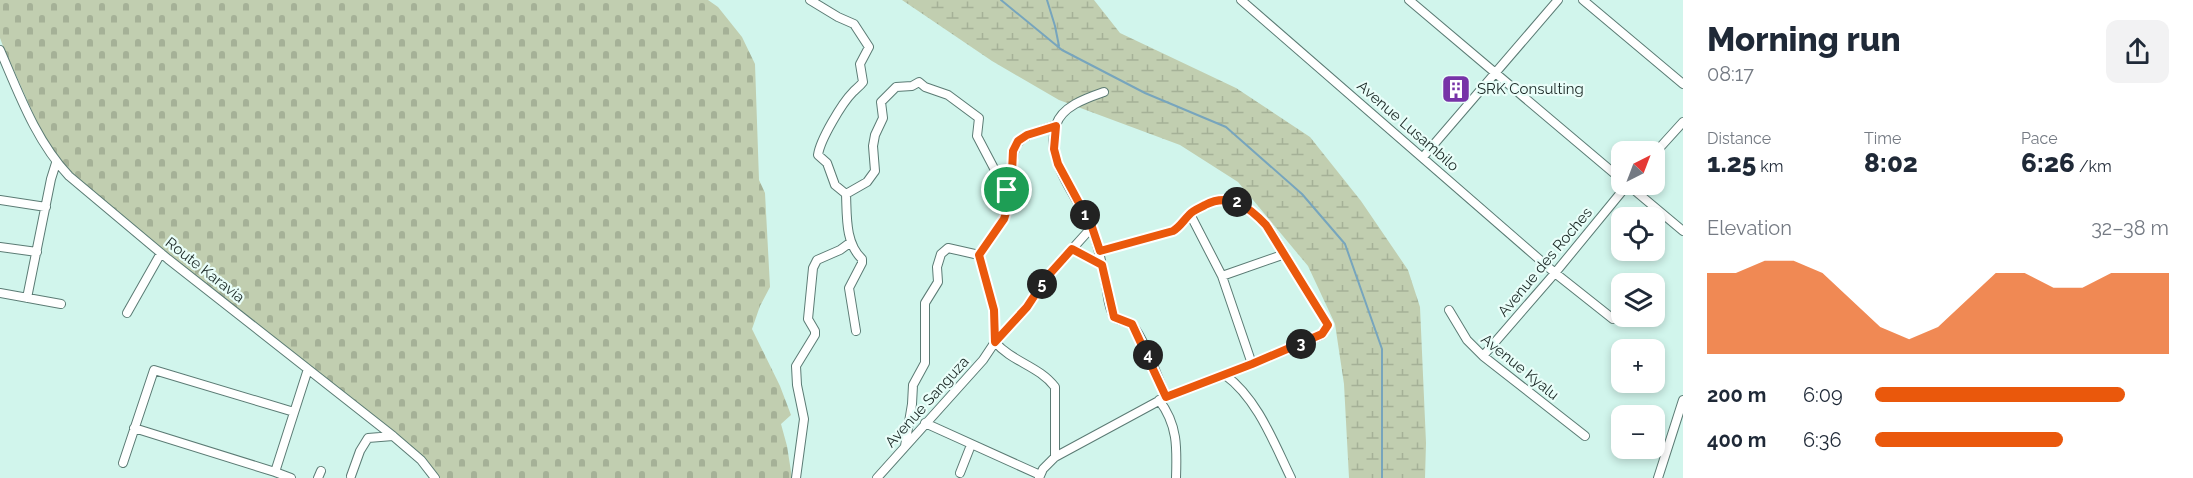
<!DOCTYPE html>
<html lang="en">
<head>
<meta charset="utf-8">
<style>
  :root { --surface:#fff; --page:#f2f2f3; --text:#1f2937; --muted:#747a83; --accent:#ea580c }
  body { margin:0; font-family:Raleway,sans-serif; background:var(--page); color:var(--text); height:100vh; display:flex; flex-direction:column; font-size:22px; white-space:nowrap }
  * { box-sizing:border-box; margin:0 }
  p { font-size:20px; color:var(--muted) }
  .icon { flex:none; width:33px; height:33px; fill:none; stroke:currentColor; stroke-width:2; stroke-linecap:round; stroke-linejoin:round }
  .map { position:relative; flex:1; overflow:hidden }
  .sheet { display:flex; flex-direction:column; background:var(--surface); width:510px }
  .sheet>* { flex:none }
  .needle { width:39px; rotate:42deg }
  .tools { position:absolute; left:1611px; top:141px; display:grid; gap:12px }
  .tools a { display:grid; place-items:center; width:54px; height:54px; border-radius:12px; background:var(--surface); box-shadow:0 3px 9px #0003; font-size:30px }
  .pin { position:absolute; display:grid; place-items:center; width:51px; height:51px; color:#fff; margin:-26px; border:3px solid #fff; border-radius:50%; box-shadow:0 2px 6px #0007 }
  .km { position:absolute; width:30px; height:30px; margin:-15px; border-radius:50%; background:#222; color:#fff; font-size:16px; line-height:30px; text-align:center }
  .round { display:grid; place-items:center; flex:none; width:63px; height:63px; border-radius:12px; background:var(--page) }
  .overview { display:flex; align-items:center; justify-content:space-between; height:102px; padding:0 24px }
  h1 { font-size:33px; font-weight:800; line-height:45px }
  .stats { display:grid; grid-template-columns:repeat(3,1fr); gap:9px; height:102px; padding:6px 24px }
  .stats div { display:grid; align-content:center }
  .stats b { font-size:26px; font-weight:800 }
  .stats small { font-size:16px; font-weight:400 }
  .stats p { font-size:16px }
  .chart { height:168px; padding:12px 24px }
  .chart p { display:flex; justify-content:space-between }
  .chart svg { width:100%; height:108px; margin-top:6px; fill:var(--accent); opacity:.7 }
  ul { padding:0 24px; list-style:none; font-size:20px }
  li { display:grid; grid-template-columns:96px 72px 1fr; align-items:center; height:45px }
  li i { height:15px; border-radius:8px; background:var(--accent) }
  main { display:flex; flex:1; min-height:0 }
  .map>svg:first-child { display:block }
  .wetland { fill:url(#wetland-marsh) }
  .cemetery { fill:url(#cemetery-stones) }
  .lines { fill:none; stroke-linecap:round; stroke-linejoin:round }
  .stream { stroke:#77a5bd; stroke-width:2 }
  .minor-casing { stroke:#5b7b74; stroke-width:10 }
  .minor { stroke:#fff; stroke-width:8 }
  .route-casing { stroke:#fff; stroke-width:12 }
  .route { stroke:#ea580c; stroke-width:8 }
  .labels { text-anchor:middle; stroke-width:4.5; stroke-linejoin:round; paint-order:stroke }
  .poi-label { font-size:15px; fill:#1b2825; stroke:#e9fef9; text-anchor:start }
  .street-label { font-size:15px; fill:#1b2825; stroke:#e9fef9 }
</style>
</head>
<body>
<main>
<div class="map">
<svg width="1683" height="478" viewBox="0 0 1683 478">
  <defs>
    <pattern id="wetland-marsh" width="20" height="14" patternUnits="userSpaceOnUse" patternTransform="scale(1.5)"><rect width="20" height="14" fill="#c1ceb0"/><path d="M1 5h8M5 5V1M11 12h8M15 12V8" fill="none" stroke="#a5b197"/></pattern>
    <pattern id="cemetery-stones" width="16" height="16" patternUnits="userSpaceOnUse" patternTransform="scale(1.5)"><rect width="16" height="16" fill="#c1ceb0"/><path d="M2 7V4a2 2 0 0 1 4 0v3zM10 15v-3a2 2 0 0 1 4 0v3z" fill="#a5b197"/></pattern>
  </defs>
  <rect width="100%" height="100%" fill="#d1f5ec"/>
  <path class="wetland" d="M902,0H1094L1120,33L1236,88L1310,137L1361,201L1408,270L1420,307L1426,443L1425,478H1349L1344,384L1335,324L1308,266L1238,182L1180,145L1059,100L992,61Z"/>
  <path class="cemetery" d="M0,0H708L718,7L742,37L755,64L759,180L765,193L770,287L760,306L752,329L780,386L791,415L781,424L787,446L792,478H439L65,168L44,138L3,46L0,38Z"/>
  <g class="lines">
    <path class="stream" d="M1001,0L1062,50L1145,93L1226,127L1302,194L1345,244L1382,349V478
      M1047,0L1055,26L1059,46"/>
    <g class="minor-casing">
      <path id="minor" d="M810,0L838,17L854,24L869,47L860,64L863,82C860,86 856,89 853,92C842,103 820,140 818,155L827,163L835,185L846,194C847,216 845,243 862,259V263L849,288L856,331
        M1241,0L1555,273L1613,319
        M1409,0L1622,180
        M1583,0L1683,84
        M0,50C19,94 36,141 69,176L168,259L393,436L421,460L435,478
        M1104,92C1087,98 1062,106 1056,125C1044,161 1078,197 1091,227C1099,245 1102,266 1106,285C1108,295 1108,308 1114,316C1118,323 1128,319 1133,326C1145,340 1158,379 1166,397
        M1654,154L1683,122
        M1423,157L1558,0
        M1627,184L1683,231
        M1007,190C1021,143 1000,143 1056,125
        M846,194L867,182L875,171L873,146L875,135L883,118L881,102L896,87L912,86L919,82L925,87L948,95L979,118L977,136L1008,195L1004,219L979,255
        M0,200L46,207
        M1190,214L1222,276L1252,364
        M0,247L37,252
        M1072,249L1102,265
        M979,255L994,310L995,342C1012,362 1039,366 1055,387V457
        M1222,276L1285,254
        M0,293L61,304
        M27,298L51,179L56,163
        M1449,310L1467,340L1483,356L1585,436
        M127,313L161,253
        M1483,356L1555,273L1628,184
        M1225,375C1257,398 1274,443 1291,478
        M1159,400C1178,425 1177,448 1176,478
        M925,423L1040,475
        M134,428L275,472L308,369
        M905,446L912,404L913,385L925,363V303L938,282L937,267L941,254L948,248L979,255
        M123,463L154,370L294,412
        M275,472L291,478
        M960,473L971,445
        M351,476L360,451L368,438L393,436
        M318,478L321,471
        M796,478L804,419L797,385L796,366L815,335V331L808,319L813,268L817,260L840,250L851,242
        M877,478L983,360L995,342L1027,307L1046,278L1092,227
        M1039,478L1043,469L1055,457L1166,397L1252,364L1322,335L1328,325L1267,225C1249,207 1230,192 1205,205C1200,208 1193,210 1189,215C1183,221 1180,227 1173,231L1100,251
        M1658,478L1683,400"/>
    </g>
    <use href="#minor" class="minor"/>
  </g>
  <g class="lines">
    <g class="route-casing">
      <path id="route" d="M1056,126L1054,149L1058,164L1092,227L1100,251L1173,231C1180,227 1183,221 1189,215C1193,210 1200,208 1205,205C1230,192 1249,207 1266,225L1328,325L1322,334L1252,364L1166,397L1132,324L1114,317L1102,265L1072,249L1046,278L1027,307L995,342L994,310L979,255L1004,219L1008,206L1007,190L1012,172L1013,151L1018,141L1027,135Z"/>
    </g>
    <use href="#route" class="route"/>
  </g>
  <defs>
    <g id="building-square" transform="scale(1.5)"><rect x="-9" y="-9" width="18" height="18" rx="4" fill="#7733a7" stroke="#e9fef9"/><path d="M-4-6H4V6H1V3H-1V6H-4ZM-2.5-4.3h1.7v1.8h-1.7ZM.8-4.3h1.7v1.8H.8ZM-2.5-1h1.7V.8h-1.7ZM.8-1h1.7V.8H.8Z" fill="#fff"/></g>
  </defs>
  <g fill-rule="evenodd">
    <use href="#building-square" x="1456" y="89"/>
  </g>
  <g class="labels">
    <g class="poi-label">
      <text x="1477" y="94">SRK Consulting</text>
    </g>
    <g class="street-label">
      <text transform="translate(1408 126) rotate(41)" y="5">Avenue Lusambilo</text>
      <text transform="translate(1545 262) rotate(-50)" y="5">Avenue des Roches</text>
      <text transform="translate(205 270) rotate(38)" y="5">Route Karavia</text>
      <text transform="translate(1520 367) rotate(39)" y="5">Avenue Kyalu</text>
      <text transform="translate(927 402) rotate(-48)" y="5">Avenue Sanguza</text>
    </g>
  </g>
</svg>
<div class="tools">
<a><svg class="needle" viewBox="-14 -14 28 28"><path d="M0-13l5 13h-10z" fill="#e53935"/><path d="M0 13l5-13h-10z" fill="#747a83"/></svg></a>
<a><svg class="icon" aria-label="locate" viewBox="0 0 24 24"><circle cx="12" cy="12" r="6"/><path d="M12 2v4M12 18v4M2 12h4M18 12h4"/></svg></a>
<a><svg class="icon" aria-label="layers" viewBox="0 0 24 24"><path d="M12 4l9 5-9 5-9-5zM3 14l9 5 9-5"/></svg></a>
<a>+</a>
<a>−</a>
</div>
<div class="pin" style="left:1007px;top:190px;background:#1e9e55"><svg class="icon" aria-label="arrive" viewBox="0 0 24 24"><path d="M6 21V4h12l-3 4 3 4H6"/></svg></div>
<b class="km" style="left:1085px;top:215px">1</b>
<b class="km" style="left:1237px;top:202px">2</b>
<b class="km" style="left:1301px;top:344px">3</b>
<b class="km" style="left:1148px;top:355px">4</b>
<b class="km" style="left:1042px;top:284px">5</b>
</div>
<section class="sheet">
<div class="overview"><div><h1>Morning run</h1><p>08:17</p></div><a class="round"><svg class="icon" aria-label="share" viewBox="0 0 24 24"><path d="M12 15V3M7 8l5-5 5 5M5 13v7h14v-7"/></svg></a></div>
<div class="stats">
<div><p>Distance</p><b>1.25<small> km</small></b></div>
<div><p>Time</p><b>8:02</b></div>
<div><p>Pace</p><b>6:26<small> /km</small></b></div>
</div>
<div class="chart"><p><span>Elevation</span>32–38 m</p>
<svg viewBox="0 0 160 44" preserveAspectRatio="none"><path d="M0 44V11L10 11L20 6L30 6L40 11L50 22L60 33L70 38L80 33L90 22L100 11L110 11L120 17L130 17L140 11L150 11L160 11V44z"/></svg>
</div>
<ul>
<li><b>200 m</b>6:09<i style="width:85%"></i></li>
<li><b>400 m</b>6:36<i style="width:64%"></i></li>
</ul>
</section>
</main>
</body>
</html>
